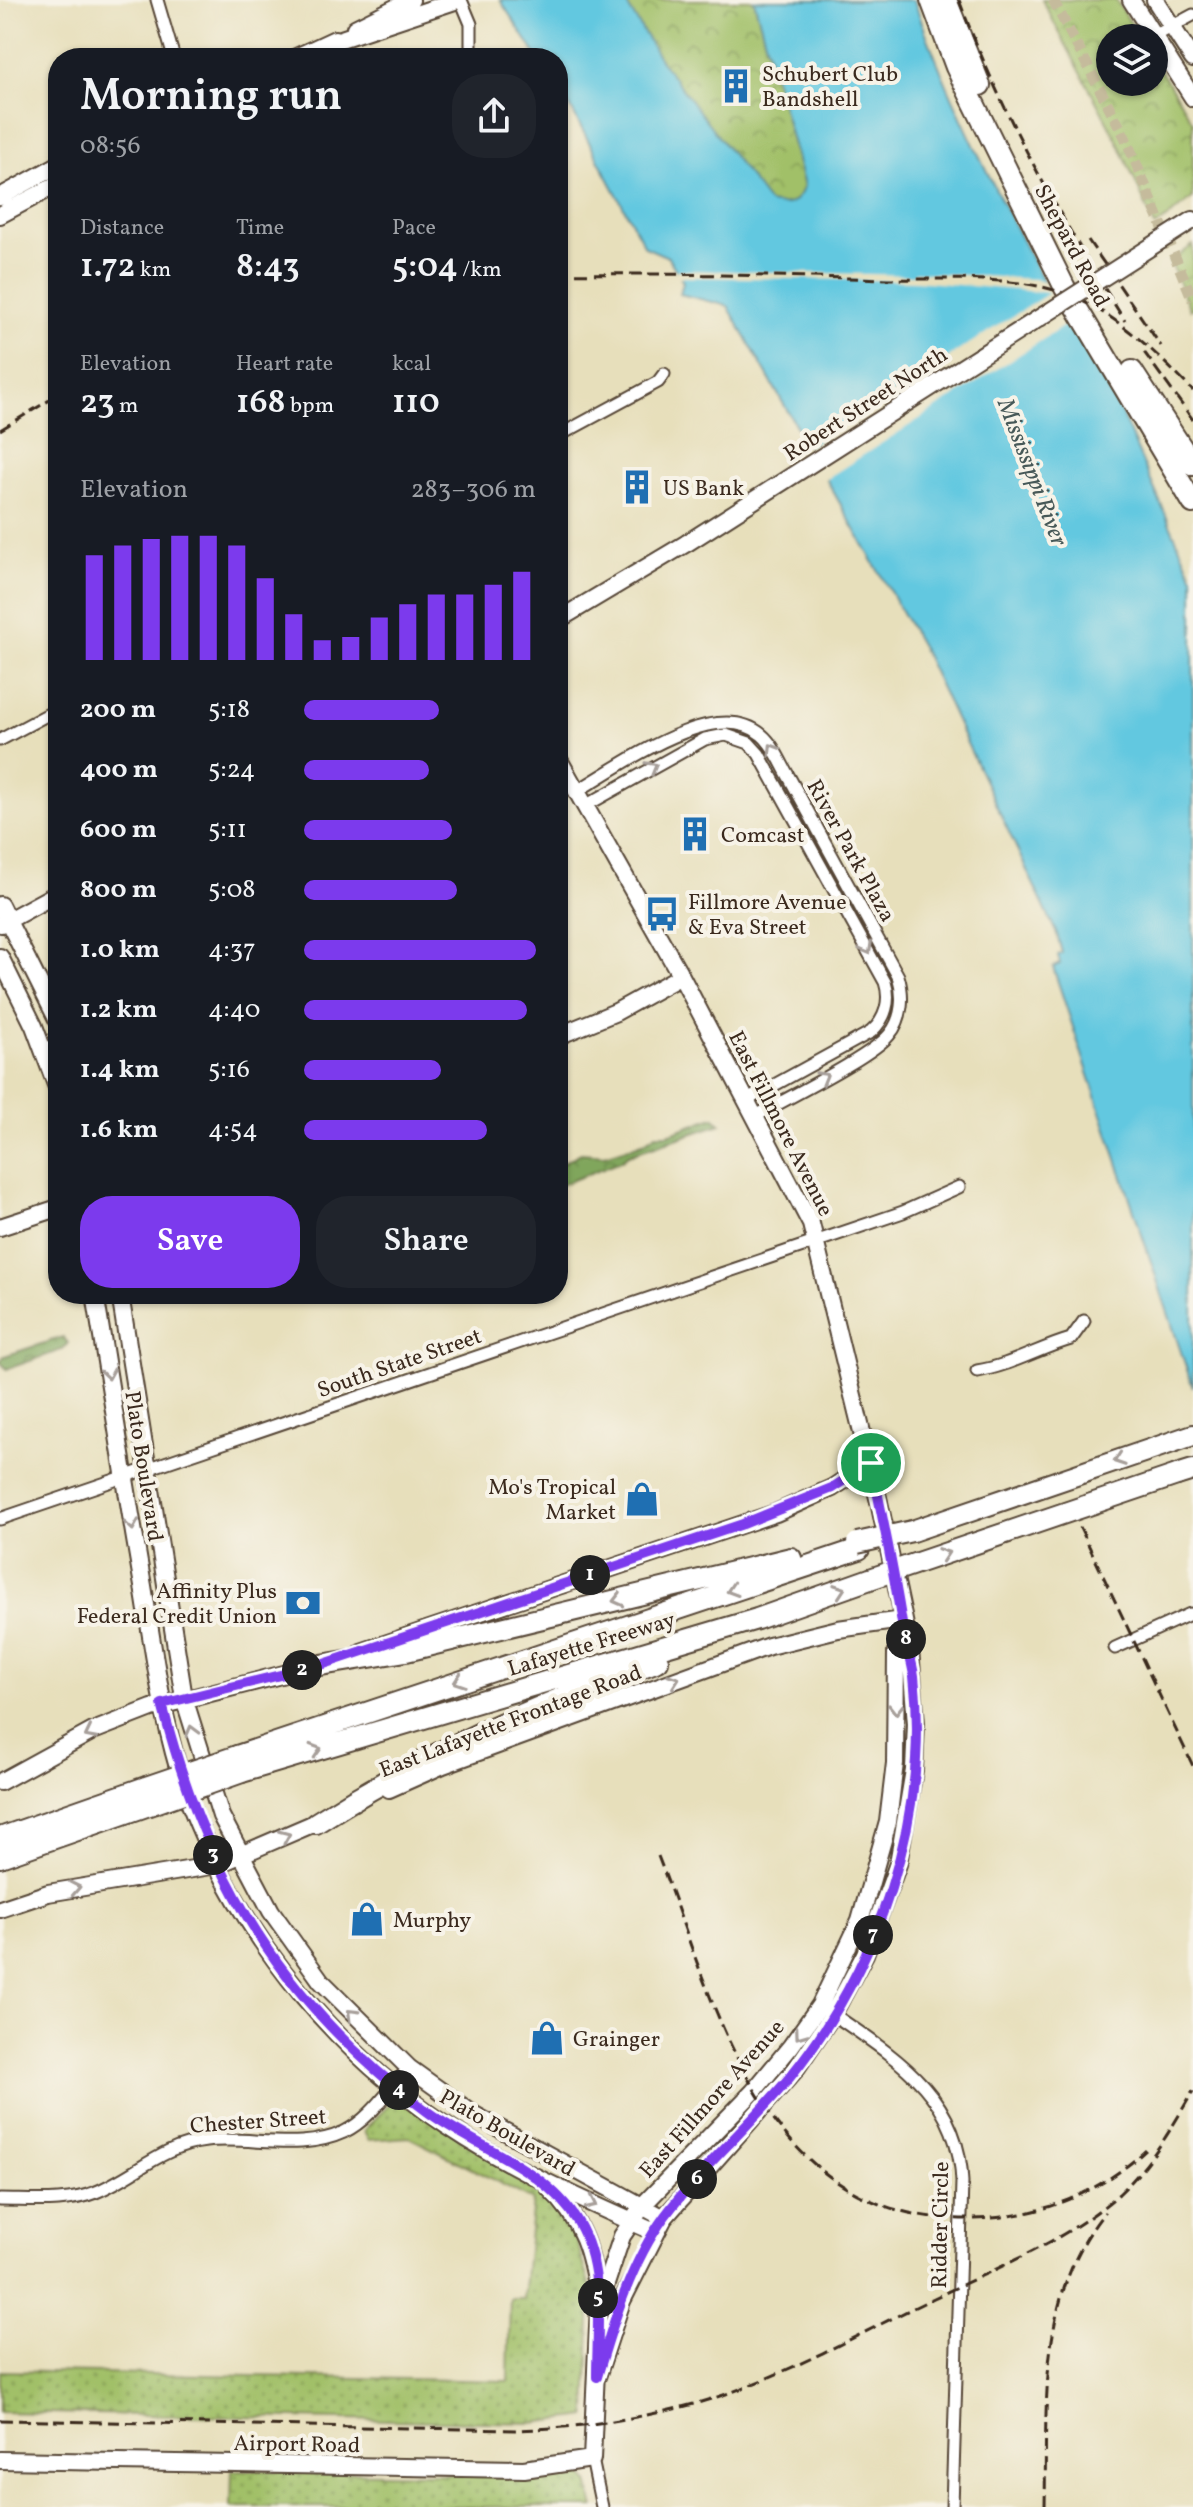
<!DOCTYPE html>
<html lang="en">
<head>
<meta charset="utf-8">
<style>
  :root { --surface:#171b24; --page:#20242c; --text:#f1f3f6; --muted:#9ea1a6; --accent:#7c3aed }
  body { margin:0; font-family:Vollkorn,serif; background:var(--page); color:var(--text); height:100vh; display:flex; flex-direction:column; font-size:30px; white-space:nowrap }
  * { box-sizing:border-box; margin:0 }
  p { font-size:26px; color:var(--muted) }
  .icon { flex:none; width:44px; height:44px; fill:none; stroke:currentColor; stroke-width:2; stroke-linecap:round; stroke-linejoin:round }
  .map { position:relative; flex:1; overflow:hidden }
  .drawer { position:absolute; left:48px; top:48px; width:520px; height:1256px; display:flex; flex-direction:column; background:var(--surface); border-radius:32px; box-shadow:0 2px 6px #0004 }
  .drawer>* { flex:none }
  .controls { position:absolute; left:1096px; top:24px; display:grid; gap:16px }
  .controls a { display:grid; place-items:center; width:72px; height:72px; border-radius:50%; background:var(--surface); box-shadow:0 2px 6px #0004; font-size:40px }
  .pin { position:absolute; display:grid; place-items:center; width:68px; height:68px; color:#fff; margin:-34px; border:4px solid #fff; border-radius:50%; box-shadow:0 2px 8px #0007 }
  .km { position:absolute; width:40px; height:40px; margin:-20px; border-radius:50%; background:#222; color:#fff; font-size:22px; line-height:40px; text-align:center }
  .round { display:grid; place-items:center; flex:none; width:84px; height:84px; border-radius:32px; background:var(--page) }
  .head { display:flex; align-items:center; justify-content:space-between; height:136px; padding:0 32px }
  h1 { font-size:44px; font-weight:600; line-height:60px }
  .stats { display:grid; grid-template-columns:repeat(3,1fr); gap:12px; height:136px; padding:8px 32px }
  .stats div { display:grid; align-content:center }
  .stats b { font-size:34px; font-weight:600 }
  .stats small { font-size:22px; font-weight:400 }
  .stats p { font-size:22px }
  .chart { height:224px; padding:16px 32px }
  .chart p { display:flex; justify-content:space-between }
  .chart svg { width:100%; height:144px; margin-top:8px; stroke:var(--accent); stroke-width:6 }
  .action { display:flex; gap:16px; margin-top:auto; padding:16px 32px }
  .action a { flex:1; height:92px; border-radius:32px; background:var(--accent); color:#fff; font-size:32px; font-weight:600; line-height:92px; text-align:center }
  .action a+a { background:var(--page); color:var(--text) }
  ul { padding:0 32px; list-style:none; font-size:26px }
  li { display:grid; grid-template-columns:128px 96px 1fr; align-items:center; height:60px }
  li i { height:20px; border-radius:10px; background:var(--accent) }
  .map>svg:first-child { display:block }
  .grass { fill:url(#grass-dots); stroke:#6e7543; stroke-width:2 }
  .forest { fill:url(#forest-crowns); stroke:#5e683d; stroke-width:2 }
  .park { fill:url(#park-crowns); stroke:#6e7543; stroke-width:2 }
  .water { fill:#62c8e0; stroke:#4e797f; stroke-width:2 }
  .pier { fill:#e7dfbb }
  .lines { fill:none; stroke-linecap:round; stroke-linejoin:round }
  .street-tunnel { stroke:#c5bb9c; stroke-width:11; stroke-dasharray:11 5.5; stroke-linecap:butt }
  .street-casing { stroke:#554536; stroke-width:15 }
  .secondary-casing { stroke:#554536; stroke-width:20 }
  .highway-casing { stroke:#554536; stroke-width:24 }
  .street { stroke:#fff; stroke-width:11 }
  .secondary { stroke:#fff; stroke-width:16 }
  .highway { stroke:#fff; stroke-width:20 }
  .rail { stroke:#3b2a1e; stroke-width:3; stroke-dasharray:12 6; stroke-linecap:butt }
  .secondary-bridge-casing { stroke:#554536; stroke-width:20; stroke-linecap:butt }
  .highway-bridge-casing { stroke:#554536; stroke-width:24; stroke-linecap:butt }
  .secondary-bridge { stroke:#fff; stroke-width:16 }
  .highway-bridge { stroke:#fff; stroke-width:20 }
  .oneway { stroke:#a79f9a }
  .route-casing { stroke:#fff; stroke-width:16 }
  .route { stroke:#7c3aed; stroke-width:10 }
  .labels { text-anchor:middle; stroke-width:8; stroke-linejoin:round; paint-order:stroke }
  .poi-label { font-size:22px; fill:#3b2a1e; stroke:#f7f3e8; text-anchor:start }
  .street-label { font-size:22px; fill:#3b2a1e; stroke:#f7f3e8 }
  .water-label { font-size:24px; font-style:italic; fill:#475958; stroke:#f7f3e8 }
</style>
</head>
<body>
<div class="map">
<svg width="1193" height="2507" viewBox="0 0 1193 2507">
  <defs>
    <pattern id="grass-dots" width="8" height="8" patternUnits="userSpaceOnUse" patternTransform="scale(2)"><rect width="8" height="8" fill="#a1c068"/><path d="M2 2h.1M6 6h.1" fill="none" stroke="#849c55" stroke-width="1.8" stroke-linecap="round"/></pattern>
    <pattern id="forest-crowns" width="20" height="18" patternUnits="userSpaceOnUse" patternTransform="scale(2)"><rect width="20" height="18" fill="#80a65c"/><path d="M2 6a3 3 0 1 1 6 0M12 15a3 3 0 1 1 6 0" fill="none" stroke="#6a874b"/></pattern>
    <pattern id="park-crowns" width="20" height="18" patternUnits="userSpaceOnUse" patternTransform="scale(2)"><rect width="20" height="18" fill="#a1c068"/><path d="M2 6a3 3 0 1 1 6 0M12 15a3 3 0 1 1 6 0" fill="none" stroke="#849c55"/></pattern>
  </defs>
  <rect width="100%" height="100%" fill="#f7f3e8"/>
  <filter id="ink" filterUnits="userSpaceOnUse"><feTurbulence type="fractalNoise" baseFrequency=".0125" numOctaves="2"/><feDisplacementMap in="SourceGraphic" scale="16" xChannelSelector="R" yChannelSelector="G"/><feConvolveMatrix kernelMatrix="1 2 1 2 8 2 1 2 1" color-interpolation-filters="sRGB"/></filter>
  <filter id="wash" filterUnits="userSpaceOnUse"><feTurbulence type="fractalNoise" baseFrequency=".006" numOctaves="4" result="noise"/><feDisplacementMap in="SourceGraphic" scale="32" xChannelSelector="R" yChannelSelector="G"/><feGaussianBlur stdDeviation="1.8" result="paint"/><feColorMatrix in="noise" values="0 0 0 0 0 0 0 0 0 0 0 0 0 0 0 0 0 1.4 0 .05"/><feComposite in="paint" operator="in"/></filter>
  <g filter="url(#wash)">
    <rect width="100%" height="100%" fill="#e7dfbb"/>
    <path class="grass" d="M393,2101L407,2103L532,2179L568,2213L591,2288L587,2416L533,2423L0,2412V2371L508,2381L510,2299H523L533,2200L409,2137L368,2140L364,2130Z
      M232,2470L531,2476C547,2474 576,2461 587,2481C591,2488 591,2499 594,2507H231Z"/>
    <path class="forest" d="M714,1117L721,1124L628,1155L621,1161L558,1186V1165L581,1153L605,1155L643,1143L656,1134H668Z
      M63,1337L68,1343L62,1350L7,1369L0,1362L4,1356Z"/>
    <path class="park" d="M624,0H754L804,186C797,205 787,207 769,204L661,62Z
      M1042,0H1116L1140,38H1110V82H1154V60L1193,122V198L1155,227L1119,144Z
      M1193,245V308L1190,310L1170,262Z"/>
    <path class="water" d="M500,0H624L661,61L769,203C787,207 797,205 804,186L754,0H914C952,110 1007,214 1063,316L1070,312L1089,345L1085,347L1115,399L1193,577V1388L1053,967L1060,964L1058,955L1062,953L1057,934L921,646L728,306L680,294L683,282L668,257L645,247L558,84V58H538Z"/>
    <path class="pier" d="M676,270L913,275L915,272L1034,279L1050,284L1065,311L1069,308L1078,317L823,481L804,449L1049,293L914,281L676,277Z"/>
  </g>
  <g filter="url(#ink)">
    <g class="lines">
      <path class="street-tunnel" d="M1053,0L1125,137L1193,300"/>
      <g class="street-casing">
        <path id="street" d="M157,0L174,58
          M461,0L471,24V58
          M1154,36L1193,15
          M558,436L658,382L664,374
          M0,740L58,709
          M577,791C621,766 715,695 762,735C774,745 781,763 789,777L898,976C904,995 903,1019 889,1035C871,1057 785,1099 756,1116
          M585,806L705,739L726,735L749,743L759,754L885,982C891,1000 886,1019 871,1032L747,1100
          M977,1371C1010,1366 1039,1348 1071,1339L1084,1321
          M0,1519L903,1212L959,1187
          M1115,1648L1190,1614
          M827,2010C893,2056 959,2094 962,2182L952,2507
          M0,2200C32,2200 66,2204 96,2192C135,2176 162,2146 206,2141C251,2136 301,2152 344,2132C371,2119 389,2089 409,2068
          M592,2459L602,2507"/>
      </g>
      <g class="secondary-casing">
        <path id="secondary" d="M1131,0L1193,98
          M1155,0L1193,59
          M355,28L411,0
          M326,44L458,0
          M294,58L335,39
          M0,197L58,165
          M0,215L58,184
          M1160,241L1193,220
          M558,620L687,543
          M558,758L681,976L811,1224L879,1502L910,1649L916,1723L914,1770L898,1864L865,1954L833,2014L796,2069L664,2218L622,2301L597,2377
          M0,905L58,1021
          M1,924L58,893
          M0,957L34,1026L58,1090
          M558,1036L616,1012L681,976
          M0,1227L58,1208
          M95,1294C111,1391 126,1489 143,1586C155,1659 164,1734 190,1804C243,1942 341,2060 466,2138C525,2175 591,2203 654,2232
          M120,1294L184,1698L221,1816L271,1911L321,1981L409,2068L473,2114L664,2218
          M361,1652L776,1513L832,1488L871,1463
          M0,1782L93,1731L152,1708L331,1662
          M389,1789L443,1765L769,1646L838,1629L902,1620
          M0,1909L48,1893L217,1865L324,1819
          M549,2188C583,2220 592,2254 598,2299
          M0,2460L524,2469L592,2459L599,2305L622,2236L644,2204L753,2092L791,2046L820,2005L860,1921L888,1822L895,1763L896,1652L904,1633"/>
      </g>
      <g class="highway-casing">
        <path id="highway" d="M931,0L956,67L1065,288L1193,503
          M946,0L980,85
          M1132,371L1193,465
          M1177,1475L1193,1470
          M912,1531L1193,1435
          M321,1665L406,1651L791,1558
          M237,1756L859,1549
          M242,1772L757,1619L870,1579
          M316,1823C428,1751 533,1707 658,1661
          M0,1838L146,1787
          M0,1857L152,1804"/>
      </g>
      <use href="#street" class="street"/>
      <use href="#secondary" class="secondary"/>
      <use href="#highway" class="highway"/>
      <path class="rail" d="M959,0C1001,113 1061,220 1125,321
        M1088,240L1161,346
        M558,274C668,273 778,276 887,279C940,280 1014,275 1063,293C1117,313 1154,351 1193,391
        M1144,352L1193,420
        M0,430L58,395
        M1080,1527L1193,1766
        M658,1856C718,2010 762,2221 969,2219C1036,2219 1097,2195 1146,2150
        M0,2420L515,2430C578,2428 640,2419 701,2402C780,2379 860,2333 934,2298C997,2268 1066,2241 1119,2194C1151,2164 1172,2128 1193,2091
        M1045,2507C1047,2405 1037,2296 1105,2212"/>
      <g class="secondary-bridge-casing">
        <path id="secondary-bridge" d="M687,543L1160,241"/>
      </g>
      <g class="highway-bridge-casing">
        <path id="highway-bridge" d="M857,1543L912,1531
          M870,1579L1177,1475
          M146,1787L237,1756
          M152,1804L242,1772"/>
      </g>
      <use href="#secondary-bridge" class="secondary-bridge"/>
      <use href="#highway-bridge" class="highway-bridge"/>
    </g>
    <defs><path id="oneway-chevron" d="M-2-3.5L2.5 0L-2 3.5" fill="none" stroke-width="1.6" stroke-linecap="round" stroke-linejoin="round" transform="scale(2)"/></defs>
    <g class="oneway">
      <use href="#oneway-chevron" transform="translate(773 749) rotate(-122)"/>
      <use href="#oneway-chevron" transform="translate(652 767) rotate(-30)"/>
      <use href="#oneway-chevron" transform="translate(867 949) rotate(61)"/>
      <use href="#oneway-chevron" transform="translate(823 1077) rotate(-30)"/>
      <use href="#oneway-chevron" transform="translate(108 1374) rotate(81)"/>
      <use href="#oneway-chevron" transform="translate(1119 1460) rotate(161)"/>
      <use href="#oneway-chevron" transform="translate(132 1525) rotate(81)"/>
      <use href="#oneway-chevron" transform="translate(944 1554) rotate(-19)"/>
      <use href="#oneway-chevron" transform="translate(732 1590) rotate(162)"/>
      <use href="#oneway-chevron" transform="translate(840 1590) rotate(-19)"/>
      <use href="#oneway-chevron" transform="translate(618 1600) rotate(166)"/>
      <use href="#oneway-chevron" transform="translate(674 1680) rotate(-20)"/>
      <use href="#oneway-chevron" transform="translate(459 1681) rotate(161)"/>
      <use href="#oneway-chevron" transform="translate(896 1709) rotate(90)"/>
      <use href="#oneway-chevron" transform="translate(192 1731) rotate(-105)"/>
      <use href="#oneway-chevron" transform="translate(90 1734) rotate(153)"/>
      <use href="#oneway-chevron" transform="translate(316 1750) rotate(-17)"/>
      <use href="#oneway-chevron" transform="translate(285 1836) rotate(-23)"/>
      <use href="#oneway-chevron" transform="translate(75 1888) rotate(-11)"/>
      <use href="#oneway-chevron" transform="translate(352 2014) rotate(-135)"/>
      <use href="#oneway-chevron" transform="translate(800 2034) rotate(126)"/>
      <use href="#oneway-chevron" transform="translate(592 2203) rotate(25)"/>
    </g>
  </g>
  <g class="lines" filter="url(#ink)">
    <g class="route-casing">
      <path id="route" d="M871,1463C883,1518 894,1574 903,1629C906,1645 912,1660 914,1676C930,1816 878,1968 790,2077C751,2125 702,2166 665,2216C631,2262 613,2323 597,2377C597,2326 605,2268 578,2222C546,2168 477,2148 428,2112C283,2005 206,1877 162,1704L321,1665L743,1524L832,1488Z"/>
    </g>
    <use href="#route" class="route"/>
  </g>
  <defs>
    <g id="building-bare" transform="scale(2.76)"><path d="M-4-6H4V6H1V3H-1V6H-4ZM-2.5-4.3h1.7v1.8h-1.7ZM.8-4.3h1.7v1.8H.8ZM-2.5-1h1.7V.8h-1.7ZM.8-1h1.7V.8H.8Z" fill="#1f6fb2" stroke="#f7f3e8" stroke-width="2.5" paint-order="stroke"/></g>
    <g id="bus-bare" transform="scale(2.76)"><path d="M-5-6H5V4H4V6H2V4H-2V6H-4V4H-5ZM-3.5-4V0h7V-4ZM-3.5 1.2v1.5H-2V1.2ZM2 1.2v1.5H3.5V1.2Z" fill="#1f6fb2" stroke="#f7f3e8" stroke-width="2.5" paint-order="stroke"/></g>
    <g id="shop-bare" transform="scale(2.76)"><path d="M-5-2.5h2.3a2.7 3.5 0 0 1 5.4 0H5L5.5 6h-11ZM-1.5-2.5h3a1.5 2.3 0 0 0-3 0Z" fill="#1f6fb2" stroke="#f7f3e8" stroke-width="2.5" paint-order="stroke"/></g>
    <g id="bank-bare" transform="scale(2.76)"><path d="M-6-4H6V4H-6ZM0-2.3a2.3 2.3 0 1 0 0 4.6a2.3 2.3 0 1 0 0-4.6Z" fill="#1f6fb2" stroke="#f7f3e8" stroke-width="2.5" paint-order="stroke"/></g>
  </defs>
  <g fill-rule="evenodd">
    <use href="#building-bare" x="736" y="86"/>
    <use href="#building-bare" x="637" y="487"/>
    <use href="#building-bare" x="695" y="834"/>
    <use href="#bus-bare" x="662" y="914"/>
    <use href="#shop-bare" x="642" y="1499"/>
    <use href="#bank-bare" x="303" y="1603"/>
    <use href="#shop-bare" x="367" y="1919"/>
    <use href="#shop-bare" x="547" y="2038"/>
  </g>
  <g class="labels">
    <g class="poi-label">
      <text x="762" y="81">Schubert Club<tspan x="762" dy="25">Bandshell</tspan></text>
      <text x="663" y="495">US Bank</text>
      <text x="721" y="842">Comcast</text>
      <text x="688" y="909">Fillmore Avenue<tspan x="688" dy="25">&amp; Eva Street</tspan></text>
      <text x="616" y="1494" text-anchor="end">Mo's Tropical<tspan x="616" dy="25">Market</tspan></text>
      <text x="277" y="1598" text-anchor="end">Affinity Plus<tspan x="277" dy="25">Federal Credit Union</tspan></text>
      <text x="393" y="1927">Murphy</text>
      <text x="573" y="2046">Grainger</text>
    </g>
    <g class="street-label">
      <text transform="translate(1073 245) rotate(62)" y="8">Shepard Road</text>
      <text transform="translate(865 403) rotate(-33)" y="8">Robert Street North</text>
      <text transform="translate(852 850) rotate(61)" y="8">River Park Plaza</text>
      <text transform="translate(782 1123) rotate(63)" y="8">East Fillmore Avenue</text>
      <text transform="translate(399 1362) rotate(-19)" y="8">South State Street</text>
      <text transform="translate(145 1466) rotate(81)" y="8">Plato Boulevard</text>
      <text transform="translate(591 1643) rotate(-17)" y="8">Lafayette Freeway</text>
      <text transform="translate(510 1720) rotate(-21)" y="8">East Lafayette Frontage Road</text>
      <text transform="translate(711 2098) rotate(-48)" y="8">East Fillmore Avenue</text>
      <text transform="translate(258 2120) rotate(-4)" y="8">Chester Street</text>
      <text transform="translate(508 2132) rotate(30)" y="8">Plato Boulevard</text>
      <text transform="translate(939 2225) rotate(-89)" y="8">Ridder Circle</text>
      <text transform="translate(297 2443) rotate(1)" y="8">Airport Road</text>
    </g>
    <g class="water-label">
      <text transform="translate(1033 472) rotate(69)" y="8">Mississippi River</text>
    </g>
  </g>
</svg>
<div class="controls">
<a><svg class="icon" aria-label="layers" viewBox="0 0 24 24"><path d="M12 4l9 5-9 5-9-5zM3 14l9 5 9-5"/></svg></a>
</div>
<div class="pin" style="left:871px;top:1463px;background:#1e9e55"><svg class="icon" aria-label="arrive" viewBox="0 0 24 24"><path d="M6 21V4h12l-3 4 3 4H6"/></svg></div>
<b class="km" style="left:590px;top:1575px">1</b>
<b class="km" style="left:302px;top:1670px">2</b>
<b class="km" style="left:213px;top:1855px">3</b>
<b class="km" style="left:399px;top:2090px">4</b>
<b class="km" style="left:598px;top:2298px">5</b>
<b class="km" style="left:697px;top:2179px">6</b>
<b class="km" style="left:873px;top:1935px">7</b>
<b class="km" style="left:906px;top:1639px">8</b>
<section class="drawer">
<div class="head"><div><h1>Morning run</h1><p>08:56</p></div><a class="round"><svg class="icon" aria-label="share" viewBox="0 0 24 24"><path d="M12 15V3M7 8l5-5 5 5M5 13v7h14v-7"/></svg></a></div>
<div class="stats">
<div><p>Distance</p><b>1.72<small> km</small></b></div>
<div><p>Time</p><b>8:43</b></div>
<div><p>Pace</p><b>5:04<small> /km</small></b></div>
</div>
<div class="stats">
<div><p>Elevation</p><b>23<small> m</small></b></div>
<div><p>Heart rate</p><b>168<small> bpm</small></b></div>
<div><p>kcal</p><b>110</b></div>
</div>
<div class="chart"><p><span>Elevation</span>283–306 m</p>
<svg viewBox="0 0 160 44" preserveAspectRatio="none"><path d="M5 44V12M15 44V9M25 44V7M35 44V6M45 44V6M55 44V9M65 44V19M75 44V30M85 44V38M95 44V37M105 44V31M115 44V27M125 44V24M135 44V24M145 44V21M155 44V17"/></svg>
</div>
<ul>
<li><b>200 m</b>5:18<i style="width:58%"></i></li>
<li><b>400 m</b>5:24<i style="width:54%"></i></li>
<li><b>600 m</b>5:11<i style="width:64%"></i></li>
<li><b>800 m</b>5:08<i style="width:66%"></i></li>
<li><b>1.0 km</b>4:37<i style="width:100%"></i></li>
<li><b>1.2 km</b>4:40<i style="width:96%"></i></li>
<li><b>1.4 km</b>5:16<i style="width:59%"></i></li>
<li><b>1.6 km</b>4:54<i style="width:79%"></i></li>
</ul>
<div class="action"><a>Save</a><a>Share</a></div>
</section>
</div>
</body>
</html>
